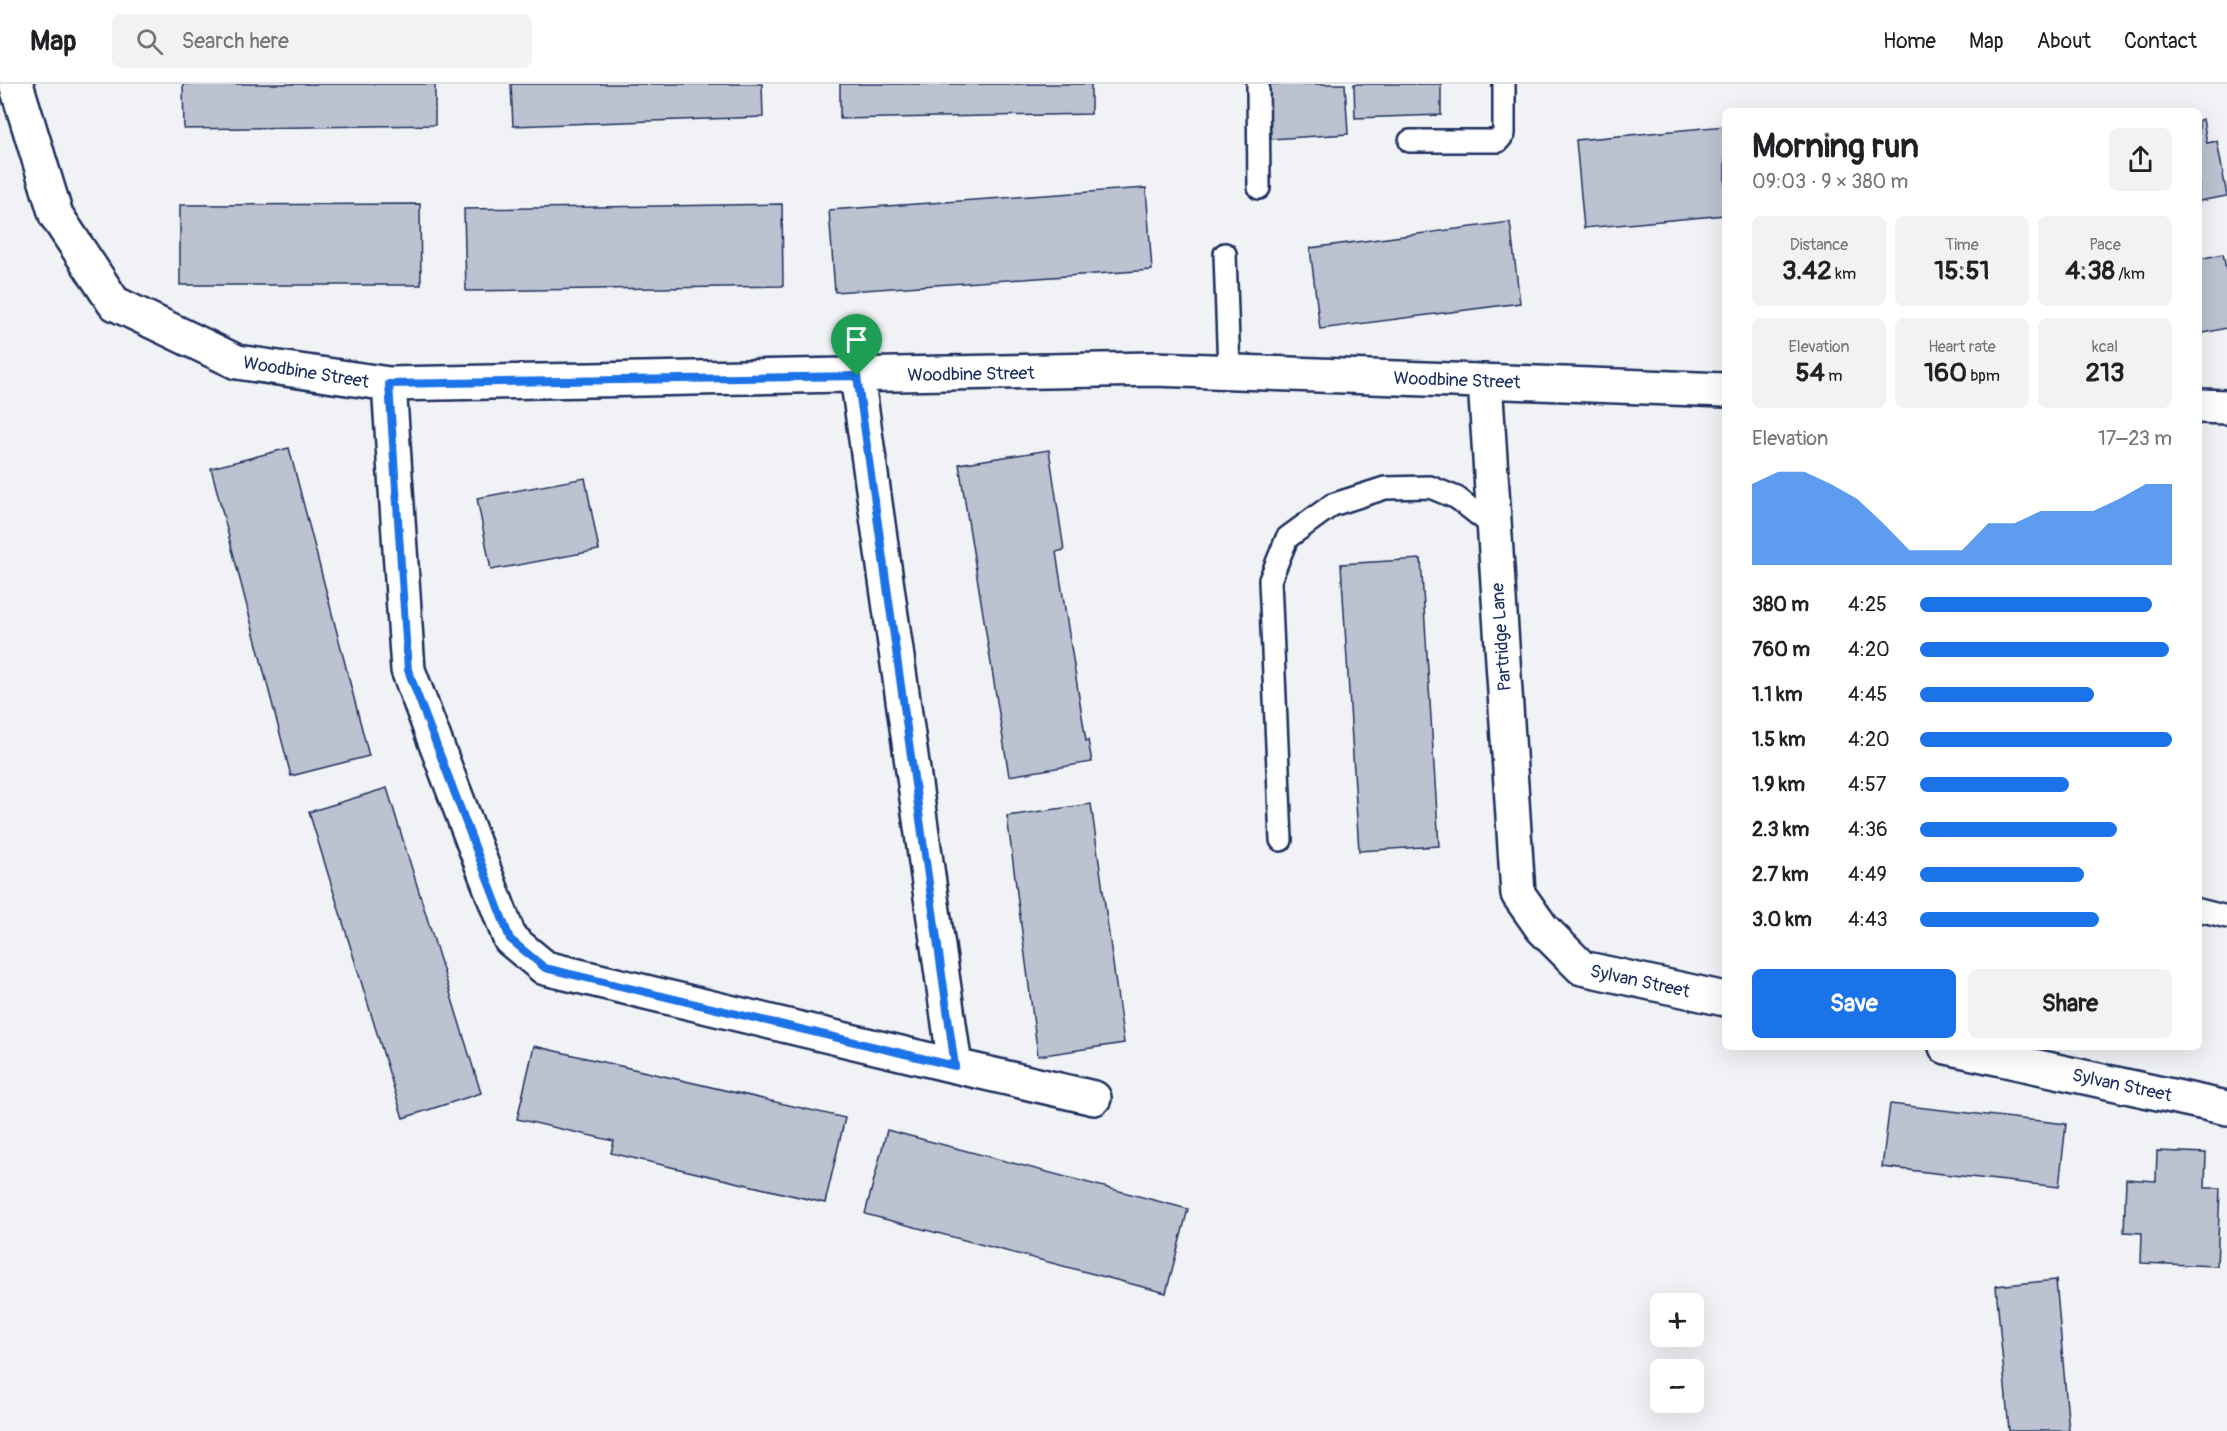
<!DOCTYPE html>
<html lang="en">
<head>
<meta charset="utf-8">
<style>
  :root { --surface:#fff; --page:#f2f2f2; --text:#202124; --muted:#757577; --line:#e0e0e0; --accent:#1a73e8 }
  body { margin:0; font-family:Pangolin,sans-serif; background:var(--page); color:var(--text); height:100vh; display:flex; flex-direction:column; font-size:22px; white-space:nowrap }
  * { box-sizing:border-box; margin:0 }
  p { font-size:20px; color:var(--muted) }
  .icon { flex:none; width:33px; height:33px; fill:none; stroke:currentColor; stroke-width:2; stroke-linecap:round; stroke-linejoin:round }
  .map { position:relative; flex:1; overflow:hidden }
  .drawer { position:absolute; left:1722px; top:24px; width:480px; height:942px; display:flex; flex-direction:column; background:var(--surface); border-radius:9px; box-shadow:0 6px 24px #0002 }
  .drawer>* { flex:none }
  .tools { position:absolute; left:1650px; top:1209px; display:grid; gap:12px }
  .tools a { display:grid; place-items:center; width:54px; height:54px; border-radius:9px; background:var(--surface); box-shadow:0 6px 24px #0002; font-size:30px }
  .pin { position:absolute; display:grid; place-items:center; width:51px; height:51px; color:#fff; margin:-62px -26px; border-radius:50% 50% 50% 0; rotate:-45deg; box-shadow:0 0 6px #0007 }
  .pin .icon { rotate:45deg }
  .round { display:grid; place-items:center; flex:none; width:63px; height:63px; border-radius:9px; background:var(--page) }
  .summary { display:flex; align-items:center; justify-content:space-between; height:102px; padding:0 30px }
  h1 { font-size:33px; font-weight:800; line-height:45px }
  .metrics { display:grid; grid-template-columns:repeat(3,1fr); gap:9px; height:102px; padding:6px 30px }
  .metrics div { display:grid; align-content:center; border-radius:9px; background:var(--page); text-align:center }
  .metrics b { font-size:26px; font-weight:800 }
  .metrics small { font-size:16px; font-weight:400 }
  .metrics p { font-size:16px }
  .chart { height:168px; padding:12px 30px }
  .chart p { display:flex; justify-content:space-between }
  .chart svg { width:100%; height:108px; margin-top:6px; fill:var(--accent); opacity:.7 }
  .primary-button { display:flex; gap:12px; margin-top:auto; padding:12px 30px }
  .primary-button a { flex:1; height:69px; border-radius:9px; background:var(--accent); color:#fff; font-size:24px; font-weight:800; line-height:69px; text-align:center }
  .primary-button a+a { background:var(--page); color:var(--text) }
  ul { padding:0 30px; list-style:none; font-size:20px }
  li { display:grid; grid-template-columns:96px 72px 1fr; align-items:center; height:45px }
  li i { height:15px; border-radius:8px; background:var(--accent) }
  header { display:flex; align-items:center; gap:36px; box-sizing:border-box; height:84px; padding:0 30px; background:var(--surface); border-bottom:2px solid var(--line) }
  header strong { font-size:28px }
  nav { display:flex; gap:33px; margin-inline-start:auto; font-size:21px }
  .search { width:420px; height:54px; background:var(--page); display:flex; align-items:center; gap:15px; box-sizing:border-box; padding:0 21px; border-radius:9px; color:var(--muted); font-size:22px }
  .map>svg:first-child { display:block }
  .building { fill:#bcc2d0; stroke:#1b2f5e; stroke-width:1.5 }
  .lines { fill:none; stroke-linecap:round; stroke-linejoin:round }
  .service-casing { stroke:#1b2f5e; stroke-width:26 }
  .minor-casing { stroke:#1b2f5e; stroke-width:38 }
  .service { stroke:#fff; stroke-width:21 }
  .minor { stroke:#fff; stroke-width:33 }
  .route-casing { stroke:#fff; stroke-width:12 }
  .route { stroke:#1a73e8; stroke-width:8 }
  .labels { text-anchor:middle; stroke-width:5; stroke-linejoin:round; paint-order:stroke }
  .street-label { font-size:18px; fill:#1b2f5e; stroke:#fff }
</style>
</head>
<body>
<header>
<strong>Map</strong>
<div class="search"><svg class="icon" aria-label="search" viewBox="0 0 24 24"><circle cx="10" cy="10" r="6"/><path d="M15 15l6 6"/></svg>Search here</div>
<nav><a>Home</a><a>Map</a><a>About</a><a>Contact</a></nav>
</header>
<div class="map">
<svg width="2227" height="1347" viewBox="0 0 2227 1347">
  <rect width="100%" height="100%" fill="#f1f2f5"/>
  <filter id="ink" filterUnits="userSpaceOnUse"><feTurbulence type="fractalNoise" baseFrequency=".0167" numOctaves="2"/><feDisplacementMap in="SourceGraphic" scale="12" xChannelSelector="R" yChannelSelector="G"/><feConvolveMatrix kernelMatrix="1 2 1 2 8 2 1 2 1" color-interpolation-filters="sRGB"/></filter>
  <g filter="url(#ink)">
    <path class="building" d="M183,0H435V41L184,45Z
      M511,0H762L763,33L513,42Z
      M840,0H1091V30L840,35Z
      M1268,0H1345L1348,50L1271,55Z
      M1354,0H1441V31L1355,34Z
      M2203,35L2207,59L2217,57L2227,112L2199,117V36Z
      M1725,42V131L1584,144L1576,56Z
      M1146,104L1152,186L835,208L829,126Z
      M420,120L421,201H180V121Z
      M782,120L783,202L466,207L464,125Z
      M1510,138L1520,219L1320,245L1310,164Z
      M2223,170L2227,190V244L2199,250V175Z
      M289,364L369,672L291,692L211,384Z
      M1049,366L1064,466L1056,468L1086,657L1088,656L1092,678L1009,692L959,380Z
      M585,394L599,466L491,486L477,414Z
      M1421,475L1439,762L1359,767L1341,480Z
      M387,704L481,1009L403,1034L309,728Z
      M1091,720L1124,959L1038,972L1007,732Z
      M534,962L845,1034L825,1119L611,1069L614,1057L517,1035Z
      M1890,1020L2066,1040L2059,1103L1882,1083Z
      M887,1046L1188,1125L1166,1209L865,1130Z
      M2157,1067L2206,1069L2205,1104H2220L2217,1182L2141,1179L2142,1149L2124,1148L2126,1095L2156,1097Z
      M2056,1196L2069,1347H2009L1996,1202Z"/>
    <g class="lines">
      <g class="service-casing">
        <path id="service" d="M1258,0L1259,104
          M1410,57H1498L1504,50V0
          M1225,170L1229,288
          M1281,756L1270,496L1287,454L1332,421L1385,404L1430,403L1457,414L1494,443
          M2199,826L2227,833"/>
      </g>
      <g class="minor-casing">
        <path id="minor" d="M16,0L56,131L114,219L237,278L389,300L1154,285L1725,306
          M1485,297L1518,810L1542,844L1582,884L1725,915
          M389,300L408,586L510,855L545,884L955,982L857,292
          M2199,322L2227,323
          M1946,963L2227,1024
          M955,982L1094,1014"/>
      </g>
      <use href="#service" class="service"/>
      <use href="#minor" class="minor"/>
    </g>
  </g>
  <g class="lines" filter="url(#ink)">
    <g class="route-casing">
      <path id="route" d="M857,292L955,982L545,884L510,855L408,586L389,300Z"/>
    </g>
    <use href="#route" class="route"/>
  </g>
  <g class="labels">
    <g class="street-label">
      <text transform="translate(306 288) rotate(9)" y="6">Woodbine Street</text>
      <text transform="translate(971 290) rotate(-1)" y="6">Woodbine Street</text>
      <text transform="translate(1457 296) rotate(2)" y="6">Woodbine Street</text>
      <text transform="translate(1501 553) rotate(-94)" y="6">Partridge Lane</text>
      <text transform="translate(1640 897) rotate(12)" y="6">Sylvan Street</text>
      <text transform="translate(2122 1001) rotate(12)" y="6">Sylvan Street</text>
    </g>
  </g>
</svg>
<div class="tools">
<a>+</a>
<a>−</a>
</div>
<div class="pin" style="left:857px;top:292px;background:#1e9e55"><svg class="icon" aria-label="arrive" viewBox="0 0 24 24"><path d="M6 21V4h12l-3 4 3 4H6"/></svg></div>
<section class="drawer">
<div class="summary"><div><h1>Morning run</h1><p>09:03 · 9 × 380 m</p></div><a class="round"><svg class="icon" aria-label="share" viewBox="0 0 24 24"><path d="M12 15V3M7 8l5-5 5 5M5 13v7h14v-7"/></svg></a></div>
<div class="metrics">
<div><p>Distance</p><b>3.42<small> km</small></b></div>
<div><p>Time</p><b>15:51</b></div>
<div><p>Pace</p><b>4:38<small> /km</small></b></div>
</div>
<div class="metrics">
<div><p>Elevation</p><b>54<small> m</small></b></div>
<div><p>Heart rate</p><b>160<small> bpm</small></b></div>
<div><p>kcal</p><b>213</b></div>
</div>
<div class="chart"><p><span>Elevation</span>17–23 m</p>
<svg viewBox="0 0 160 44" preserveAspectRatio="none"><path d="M0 44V11L10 6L20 6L30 11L40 17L50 27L60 38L70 38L80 38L90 27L100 27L110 22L120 22L130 22L140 17L150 11L160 11V44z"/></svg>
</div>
<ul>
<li><b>380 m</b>4:25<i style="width:92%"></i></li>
<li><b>760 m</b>4:20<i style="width:99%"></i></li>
<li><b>1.1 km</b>4:45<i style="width:69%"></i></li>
<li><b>1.5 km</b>4:20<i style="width:100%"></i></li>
<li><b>1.9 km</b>4:57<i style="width:59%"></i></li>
<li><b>2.3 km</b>4:36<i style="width:78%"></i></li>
<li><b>2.7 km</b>4:49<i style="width:65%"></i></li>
<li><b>3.0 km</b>4:43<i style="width:71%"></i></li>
</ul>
<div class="primary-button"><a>Save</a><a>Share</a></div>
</section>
</div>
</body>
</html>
